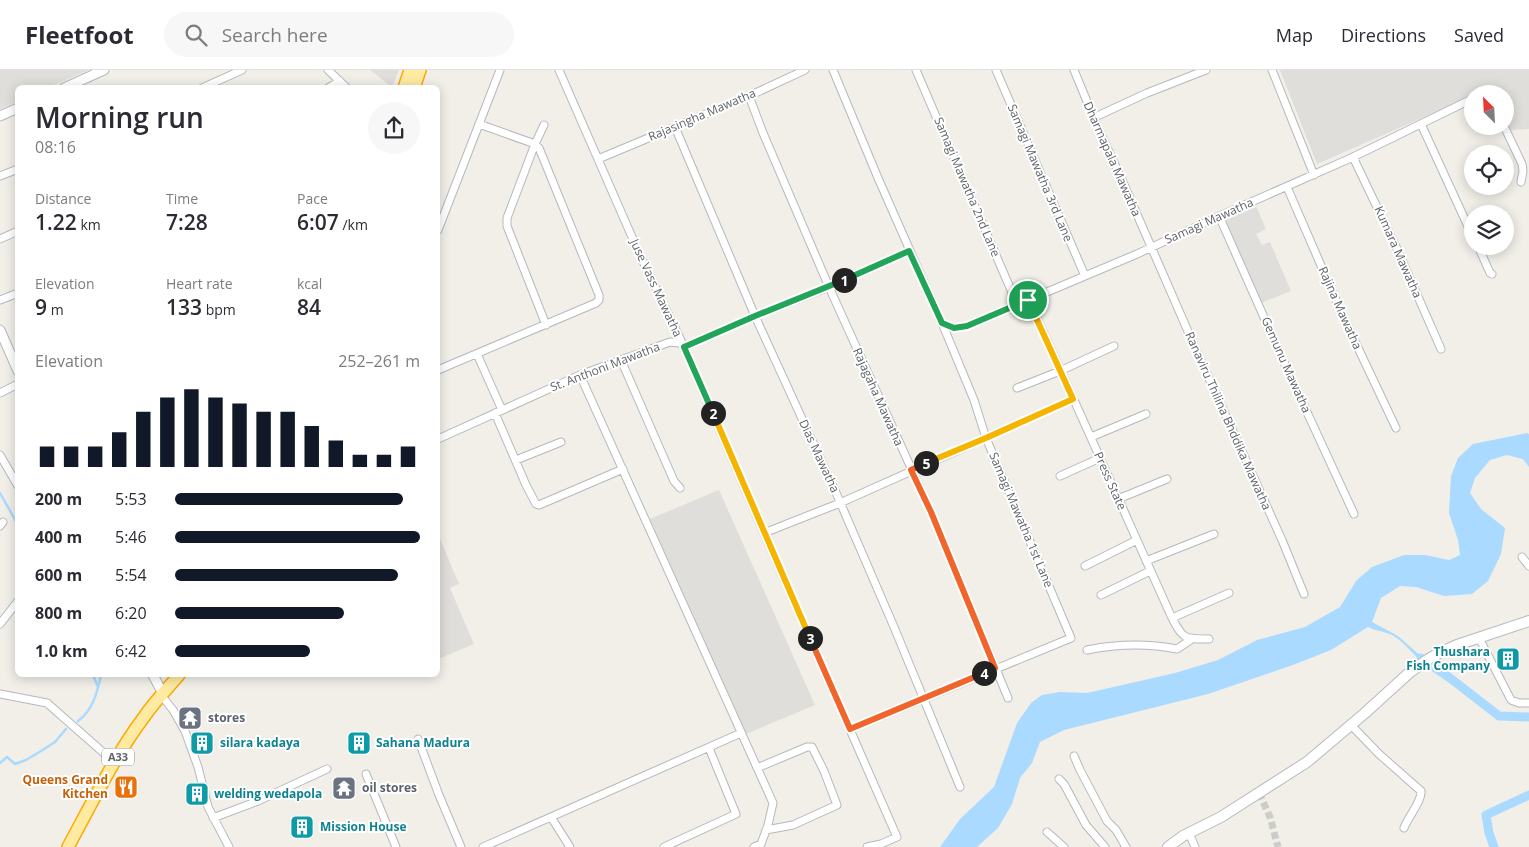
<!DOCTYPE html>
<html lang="en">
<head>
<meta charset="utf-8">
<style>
  :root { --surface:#fff; --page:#f7f7f7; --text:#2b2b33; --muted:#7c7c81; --line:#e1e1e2; --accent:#111827 }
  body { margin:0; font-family:"Open Sans",sans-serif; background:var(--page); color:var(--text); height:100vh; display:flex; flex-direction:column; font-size:19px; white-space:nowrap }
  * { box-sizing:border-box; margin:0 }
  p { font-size:16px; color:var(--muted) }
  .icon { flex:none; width:28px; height:28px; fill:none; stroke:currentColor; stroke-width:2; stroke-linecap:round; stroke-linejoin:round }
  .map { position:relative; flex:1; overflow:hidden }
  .sheet { position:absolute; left:15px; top:15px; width:425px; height:592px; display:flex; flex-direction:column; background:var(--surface); border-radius:8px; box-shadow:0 2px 12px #0003 }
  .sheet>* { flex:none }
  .needle { width:32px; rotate:336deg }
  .fabs { position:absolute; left:1464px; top:15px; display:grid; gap:10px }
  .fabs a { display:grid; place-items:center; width:50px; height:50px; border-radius:50%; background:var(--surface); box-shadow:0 2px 12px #0003; font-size:25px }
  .pin { position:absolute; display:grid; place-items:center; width:42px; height:42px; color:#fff; margin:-21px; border:2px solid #fff; border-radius:50%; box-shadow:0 1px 5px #0007 }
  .km { position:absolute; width:25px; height:25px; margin:-12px; border-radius:50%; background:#222; color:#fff; font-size:14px; line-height:25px; text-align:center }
  .round { display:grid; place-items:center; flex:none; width:52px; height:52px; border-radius:26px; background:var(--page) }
  .head { display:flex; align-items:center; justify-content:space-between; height:85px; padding:0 20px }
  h1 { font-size:28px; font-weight:600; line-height:38px }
  .stats { display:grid; grid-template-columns:repeat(3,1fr); gap:8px; height:85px; padding:5px 20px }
  .stats div { display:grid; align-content:center }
  .stats b { font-size:21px; font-weight:600 }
  .stats small { font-size:14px; font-weight:400 }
  .stats p { font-size:14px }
  .chart { height:140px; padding:10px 20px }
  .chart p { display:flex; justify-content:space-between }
  .chart svg { width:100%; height:90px; margin-top:5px; stroke:var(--accent); stroke-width:6 }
  ul { padding:0 20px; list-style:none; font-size:16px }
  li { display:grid; grid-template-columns:80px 60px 1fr; align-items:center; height:38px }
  li i { height:12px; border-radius:6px; background:var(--accent) }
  header { display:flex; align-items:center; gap:30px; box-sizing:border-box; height:70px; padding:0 25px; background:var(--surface); border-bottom:1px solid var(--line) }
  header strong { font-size:24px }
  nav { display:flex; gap:28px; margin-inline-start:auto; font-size:18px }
  .search { width:350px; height:45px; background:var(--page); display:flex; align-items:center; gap:12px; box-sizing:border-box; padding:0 18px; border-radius:28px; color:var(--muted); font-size:19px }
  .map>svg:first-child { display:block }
  .industrial { fill:#e0deda }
  .water { fill:#aadaff }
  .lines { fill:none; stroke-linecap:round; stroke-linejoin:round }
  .stream { stroke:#aadaff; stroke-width:2.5 }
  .canal { stroke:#aadaff; stroke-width:9 }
  .minor-tunnel { stroke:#ccccc8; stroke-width:7; stroke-dasharray:7 3.5; stroke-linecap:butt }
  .minor-casing { stroke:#b5b8bc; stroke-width:9 }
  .tertiary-casing { stroke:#b5b8bc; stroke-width:11 }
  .secondary-casing { stroke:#b6babf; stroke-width:12 }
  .trunk-casing { stroke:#f9ab00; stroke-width:14 }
  .minor { stroke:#fff; stroke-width:7 }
  .tertiary { stroke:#fff; stroke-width:9 }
  .secondary { stroke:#fff; stroke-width:10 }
  .trunk { stroke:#feeaa1; stroke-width:11 }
  .split-1-casing { stroke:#fff; stroke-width:10 }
  .split-2-casing { stroke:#fff; stroke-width:10 }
  .split-3-casing { stroke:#fff; stroke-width:10 }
  .split-4-casing { stroke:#fff; stroke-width:10 }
  .split-5-casing { stroke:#fff; stroke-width:10 }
  .split-6-casing { stroke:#fff; stroke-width:10 }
  .split-1 { stroke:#22a559; stroke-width:6 }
  .split-2 { stroke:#22a559; stroke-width:6 }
  .split-3 { stroke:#f5b400; stroke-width:6 }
  .split-4 { stroke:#f0652b; stroke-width:6 }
  .split-5 { stroke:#f0652b; stroke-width:6 }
  .split-6 { stroke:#f5b400; stroke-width:6 }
  .labels { text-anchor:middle; stroke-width:4; stroke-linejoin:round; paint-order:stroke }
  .shield { fill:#fff; stroke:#8f9295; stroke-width:1 }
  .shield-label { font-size:11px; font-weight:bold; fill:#5f6368 }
  .street-label { font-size:12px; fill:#5f6368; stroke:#fff }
  .culture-label { font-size:12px; font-weight:bold; fill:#0d838f; stroke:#fff; text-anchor:start }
  .worship-label { font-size:12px; font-weight:bold; fill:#5b616d; stroke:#fff; text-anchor:start }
  .food-label { font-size:12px; font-weight:bold; fill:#c56008; stroke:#fff; text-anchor:end }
</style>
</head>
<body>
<header>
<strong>Fleetfoot</strong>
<div class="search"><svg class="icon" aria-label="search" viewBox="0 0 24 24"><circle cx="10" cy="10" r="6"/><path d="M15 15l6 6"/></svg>Search here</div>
<nav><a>Map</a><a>Directions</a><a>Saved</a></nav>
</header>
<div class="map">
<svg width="1529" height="777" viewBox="0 0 1529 777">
  <rect width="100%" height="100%" fill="#f1efe8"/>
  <path class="industrial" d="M0,0H89L49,17L18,18L17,32L0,39Z
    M370,0H399L392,17Z
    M1280,0H1529V59L1507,60L1505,55V24H1490L1488,19L1477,24H1472V26L1317,94Z
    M1256,136L1266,159L1256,164L1262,175L1270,172L1291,221L1261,233L1224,150Z
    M719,420L815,635L746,664L650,449Z
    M438,464L459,514L450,518L474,574L438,589Z"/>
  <path class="water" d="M1527,363L1529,364V397L1523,389L1507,385L1490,390L1475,408L1470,423L1481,439L1505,458L1501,484L1488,511L1472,524L1444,526L1416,517L1400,516L1381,528L1372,552L1398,566L1423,588L1420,590C1411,582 1403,571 1392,565C1384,561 1375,561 1368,557L1331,580L1293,595L1208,624L1064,660L1040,672L1032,693L1020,708L1012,734L998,758L977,777H940L960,749L994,717L1017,653L1031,633L1042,625L1060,622L1087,623L1175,603L1218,590L1257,570L1305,557L1340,537L1356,511L1372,497L1404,485H1425L1449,490L1460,485L1458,470L1449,443L1451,406L1458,388L1473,374Z"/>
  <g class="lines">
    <path class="stream" d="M0,423L18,455
      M93,605L98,617
      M78,651C93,640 97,623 101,605
      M0,693L7,687L15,694L26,690L41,681L55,672L66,659"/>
    <path class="canal" d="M1421,588L1450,608L1499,646L1529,647
      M1494,777L1489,763L1486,745L1529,725"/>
    <path class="minor-tunnel" d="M1259,723L1270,747L1278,777"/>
    <g class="minor-casing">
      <path id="minor" d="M328,0L347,18
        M559,0L639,183L684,277L764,463L897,767L881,774L867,777
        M833,0L878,108L942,253L974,330L986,368L1071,568L850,659
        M916,0L1017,234
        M996,0L1085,206
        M1074,0L1098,58L1122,110L1197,282L1282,470L1304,524
        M1272,0L1314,105
        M202,18L242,0
        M328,18L340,11
        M1483,24L1487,22L1488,24
        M749,26L763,63L829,217L931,442L1008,628
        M1093,48L1147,23L1206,0
        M1421,54L1472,165
        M544,55L535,74L507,148V156L546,255
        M1504,56L1522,94L1523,101L1521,112
        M675,57L755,246L837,425L894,557L960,717
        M1353,87L1397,179L1441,279
        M598,89L749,26L805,0
        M0,106L18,99
        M1287,117L1342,244L1396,358
        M1219,146L1282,288L1354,444
        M438,160L500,0
        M0,169L18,161
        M1478,176L1490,203L1492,204
        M0,230L18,223
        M1029,230L1172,548C1183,569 1184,569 1209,569
        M942,253L954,258L967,256L1017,234L1021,233L1137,184L1215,148L1351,88L1472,29
        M684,277L755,246L829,217L909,181
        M477,284L502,340
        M621,290L674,411L680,418
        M438,300L596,233L599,230V225L539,78L535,74L479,54
        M580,305L773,733L768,755L761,774L754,777
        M1017,318L1060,301L1114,276
        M0,323L18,314
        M495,343L526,415L536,434L539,435L623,399
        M1091,367L1146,344
        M438,369L580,305L670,272L680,273L684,277
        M0,385L18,416
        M516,390L561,372
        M1060,406L1100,388
        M1118,429L1167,409
        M0,456L3,452
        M764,463L840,433L1073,329
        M1522,487L1529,496
        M1146,491L1214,464
        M1085,496L1137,470
        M1101,525L1150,501
        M1172,548L1229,523
        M0,554L18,531
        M1479,568L1511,630L1519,633H1529
        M1087,580C1117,574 1146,573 1177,579L1192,569
        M0,624L47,633L114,692
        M161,625L173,640L185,661L198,697L208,737L229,777
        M1351,655L1379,684L1421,721C1422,731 1408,747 1404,758
        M418,669L439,725L461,777
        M1074,686L1080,700L1107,751L1116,760L1126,777
        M757,698L807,677H812L824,701L837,735L793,755L766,760
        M366,704L396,777
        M1059,709L1064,714L1086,755L1105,777
        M551,747L570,777
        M213,748L258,731L327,699
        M1047,762L1064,777
        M1189,763L1195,777
        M483,777L741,663
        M664,777L736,744L709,678"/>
    </g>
    <g class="tertiary-casing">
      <path id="tertiary" d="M64,18L104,0
        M0,46L18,38
        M0,260L18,301
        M153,605L163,624"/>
    </g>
    <g class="secondary-casing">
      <path id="secondary" d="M1168,777L1183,766L1221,747L1307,692L1365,643L1409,603L1427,590L1439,583L1457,575L1529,551"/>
    </g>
    <g class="trunk-casing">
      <path id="trunk" d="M404,18L410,0
        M414,18L420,0
        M68,777C92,733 114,687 144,647C154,632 167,619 179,605"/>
    </g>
    <use href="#minor" class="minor"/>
    <use href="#tertiary" class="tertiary"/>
    <use href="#secondary" class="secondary"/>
    <use href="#trunk" class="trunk"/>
  </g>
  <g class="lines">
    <g class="split-1-casing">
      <path id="split-1" d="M844,210L909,181L942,253L954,258L967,256L1028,230"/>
    </g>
    <g class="split-2-casing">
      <path id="split-2" d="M713,343L684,277L755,246L844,210"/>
    </g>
    <g class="split-3-casing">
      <path id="split-3" d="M713,343L810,568"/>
    </g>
    <g class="split-4-casing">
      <path id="split-4" d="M810,568L850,659L984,603"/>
    </g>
    <g class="split-5-casing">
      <path id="split-5" d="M926,393L911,400L931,442L995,598L984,603"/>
    </g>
    <g class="split-6-casing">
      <path id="split-6" d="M926,393L986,368L1073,329L1028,230"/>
    </g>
    <use href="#split-1" class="split-1"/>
    <use href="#split-2" class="split-2"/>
    <use href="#split-3" class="split-3"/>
    <use href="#split-4" class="split-4"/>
    <use href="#split-5" class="split-5"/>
    <use href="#split-6" class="split-6"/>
  </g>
  <defs>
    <g id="building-square" transform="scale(1.25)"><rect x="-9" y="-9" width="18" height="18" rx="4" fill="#0f9aa8" stroke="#fff"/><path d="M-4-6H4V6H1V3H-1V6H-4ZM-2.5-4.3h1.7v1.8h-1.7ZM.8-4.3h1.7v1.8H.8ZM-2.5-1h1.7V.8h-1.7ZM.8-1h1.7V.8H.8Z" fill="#fff"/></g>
    <g id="temple-square" transform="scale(1.25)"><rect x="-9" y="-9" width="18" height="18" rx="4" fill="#6b7280" stroke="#fff"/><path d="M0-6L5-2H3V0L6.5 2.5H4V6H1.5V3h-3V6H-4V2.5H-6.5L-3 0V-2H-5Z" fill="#fff"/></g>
    <g id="restaurant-square" transform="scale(1.25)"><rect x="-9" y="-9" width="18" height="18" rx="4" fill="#e8710a" stroke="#fff"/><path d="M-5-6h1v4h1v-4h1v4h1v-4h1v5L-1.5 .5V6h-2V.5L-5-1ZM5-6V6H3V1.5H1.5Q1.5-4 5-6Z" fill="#fff"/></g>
  </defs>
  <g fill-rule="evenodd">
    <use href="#building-square" x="1508" y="589"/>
    <use href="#temple-square" x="190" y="648"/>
    <use href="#building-square" x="202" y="673"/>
    <use href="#building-square" x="359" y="673"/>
    <use href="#restaurant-square" x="126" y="717"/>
    <use href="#temple-square" x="344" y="718"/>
    <use href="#building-square" x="197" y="724"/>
    <use href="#building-square" x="302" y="757"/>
  </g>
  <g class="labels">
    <rect class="shield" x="102" y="678.5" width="32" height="17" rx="4"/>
    <g class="shield-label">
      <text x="118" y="691">A33</text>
    </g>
    <g class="street-label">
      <text transform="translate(702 45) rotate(-23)" y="4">Rajasingha Mawatha</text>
      <text transform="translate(1112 89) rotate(66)" y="4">Dharmapala Mawatha</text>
      <text transform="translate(1040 103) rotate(67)" y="4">Samagi Mawatha 3rd Lane</text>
      <text transform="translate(967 117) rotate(67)" y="4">Samagi Mawatha 2nd Lane</text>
      <text transform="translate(1209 151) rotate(-24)" y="4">Samagi Mawatha</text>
      <text transform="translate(1398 182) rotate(66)" y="4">Kumara Mawatha</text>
      <text transform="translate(656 218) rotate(65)" y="4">Juse Vass Mawatha</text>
      <text transform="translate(1340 238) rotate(66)" y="4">Rajina Mawatha</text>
      <text transform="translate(1286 295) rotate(66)" y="4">Gemunu Mawatha</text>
      <text transform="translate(605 297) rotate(-21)" y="4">St. Anthoni Mawatha</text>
      <text transform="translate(878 327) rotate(66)" y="4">Rajagaha Mawatha</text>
      <text transform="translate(1228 351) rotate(66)" y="4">Ranaviru Thilina Bhddika Mawatha</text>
      <text transform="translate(819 386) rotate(65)" y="4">Dias Mawatha</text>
      <text transform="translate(1110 411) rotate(66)" y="4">Press State</text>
      <text transform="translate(1021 450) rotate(67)" y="4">Samagi Mawatha 1st Lane</text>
    </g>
    <g class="culture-label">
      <text x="1490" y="586" text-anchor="end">Thushara<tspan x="1490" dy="14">Fish Company</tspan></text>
      <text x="220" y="677">silara kadaya</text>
      <text x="376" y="677">Sahana Madura</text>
      <text x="214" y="728">welding wedapola</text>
      <text x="320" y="761">Mission House</text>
    </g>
    <g class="worship-label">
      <text x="208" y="652">stores</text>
      <text x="362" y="722">oil stores</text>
    </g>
    <g class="food-label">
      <text x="108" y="714">Queens Grand<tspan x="108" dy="14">Kitchen</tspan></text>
    </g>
  </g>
</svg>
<div class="fabs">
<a><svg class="needle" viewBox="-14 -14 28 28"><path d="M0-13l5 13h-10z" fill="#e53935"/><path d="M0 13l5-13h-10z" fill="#7c7c81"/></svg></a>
<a><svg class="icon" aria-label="locate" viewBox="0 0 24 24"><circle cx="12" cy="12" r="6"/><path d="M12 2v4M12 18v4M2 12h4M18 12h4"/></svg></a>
<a><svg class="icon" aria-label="layers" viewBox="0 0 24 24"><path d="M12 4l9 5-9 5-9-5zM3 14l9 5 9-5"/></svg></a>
</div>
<div class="pin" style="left:1028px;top:230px;background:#1e9e55"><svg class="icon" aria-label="arrive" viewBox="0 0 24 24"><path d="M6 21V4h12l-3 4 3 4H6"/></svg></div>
<b class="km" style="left:844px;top:210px">1</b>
<b class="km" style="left:713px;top:343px">2</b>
<b class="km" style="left:810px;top:568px">3</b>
<b class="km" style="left:984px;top:603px">4</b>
<b class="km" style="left:926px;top:393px">5</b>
<section class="sheet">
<div class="head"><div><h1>Morning run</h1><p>08:16</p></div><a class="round"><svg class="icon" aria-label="share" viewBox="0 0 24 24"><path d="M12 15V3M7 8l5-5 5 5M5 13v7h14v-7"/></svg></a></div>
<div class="stats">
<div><p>Distance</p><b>1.22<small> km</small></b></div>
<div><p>Time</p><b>7:28</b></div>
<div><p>Pace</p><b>6:07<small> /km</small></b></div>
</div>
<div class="stats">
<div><p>Elevation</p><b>9<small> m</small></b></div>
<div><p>Heart rate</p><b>133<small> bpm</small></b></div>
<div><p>kcal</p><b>84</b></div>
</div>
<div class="chart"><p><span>Elevation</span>252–261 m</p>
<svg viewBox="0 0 160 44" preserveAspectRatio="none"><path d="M5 44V34M15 44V34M25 44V34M35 44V27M45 44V17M55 44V10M65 44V6M75 44V10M85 44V13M95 44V17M105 44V17M115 44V24M125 44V31M135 44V38M145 44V38M155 44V34"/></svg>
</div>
<ul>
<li><b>200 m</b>5:53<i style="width:93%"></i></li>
<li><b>400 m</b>5:46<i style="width:100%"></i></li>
<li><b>600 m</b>5:54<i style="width:91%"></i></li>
<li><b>800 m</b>6:20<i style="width:69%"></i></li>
<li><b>1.0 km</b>6:42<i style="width:55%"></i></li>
</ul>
</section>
</div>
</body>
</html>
